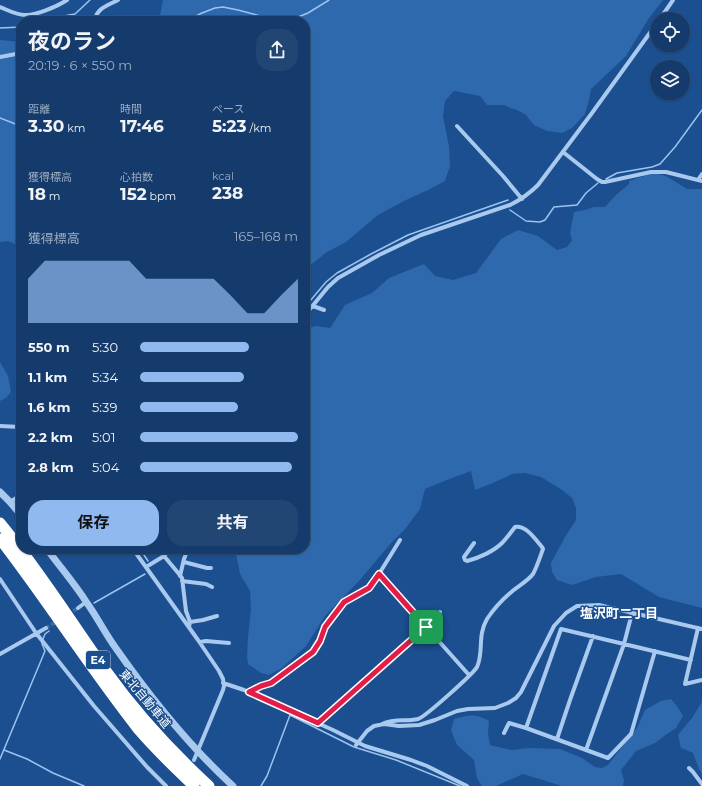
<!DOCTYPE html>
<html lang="ja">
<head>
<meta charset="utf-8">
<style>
  :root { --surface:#143b6b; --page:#214673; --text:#f1f3f6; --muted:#9dadc1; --line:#33557e; --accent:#90b9f0 }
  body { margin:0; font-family:Montserrat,"Noto Sans JP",sans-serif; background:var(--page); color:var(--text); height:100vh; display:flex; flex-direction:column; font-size:15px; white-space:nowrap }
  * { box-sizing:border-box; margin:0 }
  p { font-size:13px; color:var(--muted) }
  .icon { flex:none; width:22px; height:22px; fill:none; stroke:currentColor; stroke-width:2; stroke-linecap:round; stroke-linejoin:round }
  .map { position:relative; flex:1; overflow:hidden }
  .side { position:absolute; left:16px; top:16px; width:294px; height:538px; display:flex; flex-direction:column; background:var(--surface); border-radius:16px; box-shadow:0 1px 3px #0004,0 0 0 1px var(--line) }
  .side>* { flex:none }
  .buttons { position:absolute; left:650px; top:12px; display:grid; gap:8px }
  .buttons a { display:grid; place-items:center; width:40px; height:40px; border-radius:50%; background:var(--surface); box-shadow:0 1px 3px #0004,0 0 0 1px var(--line); font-size:20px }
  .pin { position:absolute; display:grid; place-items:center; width:34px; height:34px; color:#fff; margin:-17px; border-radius:8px; box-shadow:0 2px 6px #0006 }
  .round { display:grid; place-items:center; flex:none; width:42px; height:42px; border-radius:16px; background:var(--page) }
  .headline { display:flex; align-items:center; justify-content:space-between; height:68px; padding:0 12px }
  h1 { font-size:22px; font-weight:700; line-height:30px }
  .metrics { display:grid; grid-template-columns:repeat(3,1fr); gap:6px; height:68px; padding:4px 12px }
  .metrics div { display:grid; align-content:center }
  .metrics b { font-size:17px; font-weight:700 }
  .metrics small { font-size:11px; font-weight:400 }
  .metrics p { font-size:11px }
  .chart { height:112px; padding:8px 12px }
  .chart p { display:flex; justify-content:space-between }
  .chart svg { width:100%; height:72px; margin-top:4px; fill:var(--accent); opacity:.7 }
  .button { display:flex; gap:8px; margin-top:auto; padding:8px 12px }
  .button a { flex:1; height:46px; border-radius:16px; background:var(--accent); color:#111; font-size:16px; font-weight:700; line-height:46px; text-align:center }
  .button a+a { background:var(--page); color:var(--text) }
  ul { padding:0 12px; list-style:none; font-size:13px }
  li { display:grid; grid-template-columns:64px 48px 1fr; align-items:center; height:30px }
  li i { height:10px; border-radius:5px; background:var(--accent) }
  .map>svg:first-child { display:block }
  .green { fill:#2e69ad }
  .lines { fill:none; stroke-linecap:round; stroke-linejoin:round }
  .stream { stroke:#9cc4f0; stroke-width:1.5 }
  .minor-tunnel { stroke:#3d69a0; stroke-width:4; stroke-dasharray:4 2; stroke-linecap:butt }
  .minor { stroke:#a9c9ee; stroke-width:4 }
  .tertiary { stroke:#a9c9ee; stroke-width:7 }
  .motorway { stroke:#fff; stroke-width:11 }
  .route-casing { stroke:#fff; stroke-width:8 }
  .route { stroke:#e11d48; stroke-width:5 }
  .labels { text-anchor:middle; stroke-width:3; stroke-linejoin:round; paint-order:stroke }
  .shield { fill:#1b4f8f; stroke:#bbcadd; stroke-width:1 }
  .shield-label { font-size:11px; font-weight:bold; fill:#fff }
  .street-label { font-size:12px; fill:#fff; stroke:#1b4f8f }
  .neighbourhood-label { font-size:13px; font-weight:bold; fill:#fff; stroke:#1b4f8f }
</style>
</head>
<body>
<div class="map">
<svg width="702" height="786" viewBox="0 0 702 786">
  <rect width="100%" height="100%" fill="#1b4f8f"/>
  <path class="green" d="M163,0H663L649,18L626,56L591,89L589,100L585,114L572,128L562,133L547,131L534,125L526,115L517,110L510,108L504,105H487L480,96L454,91L445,101L443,116L449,146L450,166L445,181L428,190L404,201L378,215L346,242L327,252L313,263L305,267V21H159Z
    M0,40L21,42V247L8,241L0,242Z
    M653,173L666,176L687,189H702V608L659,597L621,574L596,577L572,585L557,580L552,572L551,563L565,537L576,520V508L572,498L562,490L541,477L525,473L512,474L493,483L475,490L471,471L447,480L425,489L420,509L406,528L392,542L359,581L325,616L306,646L282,668L269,675L261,673L248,664L247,657L248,637L251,609L250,591L240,574L235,549H305V329L316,326L330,328L345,305L372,293L389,278L424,264L435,276L453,280L476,273L501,239L518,230L538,236L557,250L567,247L572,240L570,233L574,212L585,210L594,207H605L617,194L629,184V181Z
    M0,362L8,376L11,392L6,398L0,401Z
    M671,699L677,706L683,716L676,728L667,734L655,743L636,751L621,770L624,780L623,786H562L523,774L496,786H482L477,778L474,760L457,745L451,730L454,719C470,715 474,713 489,721L488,734L490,745L511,750L529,748L560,749L582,758L595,767L602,768L608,765L637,728L645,710L661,701Z
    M702,702V774L699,769L693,753L681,748L678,735L692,718Z"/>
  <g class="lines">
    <path class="stream" d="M49,21L58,17L75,14L90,0
      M190,21L192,18L202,13L215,8L223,7L238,10L264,17L283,21
      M288,21L308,13L329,0
      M0,28L21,27
      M0,118L18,125H21
      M606,179L617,173L652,167L660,164L675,147L702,110
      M510,210L526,221L540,222L545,220L554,207L577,205L586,193L598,183
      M305,307L326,282L337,273L371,254L408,235L508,200
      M140,549L148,561
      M94,603L145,574
      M43,639L45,634L49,631
      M4,750L27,759L53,773L84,786
      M0,759L45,651L42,644V643
      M261,786L267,776L290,715L354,747L396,760L460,786"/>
    <path class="minor-tunnel" d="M68,614L78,608
      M46,628L59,620"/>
    <path class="minor" d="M0,7C8,10 16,15 25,15C35,16 58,6 67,0
      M660,19L673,0
      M94,21C98,7 107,6 118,0
      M0,57L21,53
      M457,126L503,176L522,199
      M563,152L597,179L602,182H605L651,172H666L702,181
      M698,180L702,174
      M313,306L324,310
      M305,315L328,287L338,278L379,255L421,235L510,205C520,200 529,194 538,185L592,113L657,23
      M21,382C15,390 20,400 21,409
      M0,426L20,427L21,428
      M10,502L21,495
      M133,549L198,640L219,671L223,679L224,686L223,690L194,760
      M164,556L179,574L182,578L186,611L190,622L189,627
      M184,562L207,568H211
      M146,567L164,556L170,549
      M379,574L469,675
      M180,576L184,559L188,549
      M0,579L36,633L94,706L147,767L166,786
      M182,581L206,584L212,587
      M78,608L86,602
      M190,622L203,620L217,616
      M698,628L685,684L702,680
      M200,642L206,641L229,643
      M0,654L46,628
      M223,683L244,690L333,730L365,746L411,760L427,766L467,786
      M249,692L261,686L271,683L313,652L320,641L325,627L344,602L369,588L379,574L400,540
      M318,723L431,623L440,612
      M382,724C395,718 406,722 418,719C425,717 473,674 477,667C484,652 477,636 487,619C493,610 501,601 509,594C516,587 527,582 533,574C537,567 540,557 543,549L542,547C535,539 526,525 515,527C511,532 507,538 502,543C494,551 479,558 467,561L465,560L464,557L474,543
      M526,728L561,629L691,660
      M504,733L509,723L526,728L608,758L631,734L655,651
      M557,739L570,700L593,636
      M356,745L367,731L374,726L384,724L399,726L419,725L435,720L457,711L468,709L495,708L508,703L516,698L521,692L554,626L566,613L577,606L599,605L702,629
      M586,750L624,644L632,613
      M689,768L693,772L702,784"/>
    <path class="tertiary" d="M0,492L10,502L21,515
      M47,549C60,567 75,584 87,603C97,617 105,633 115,647C150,697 188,745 233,786"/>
    <path class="motorway" d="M0,523C39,570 71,622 106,671C136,713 171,751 209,786
      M0,539C48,601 90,668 139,730C156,750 175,768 194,786"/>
  </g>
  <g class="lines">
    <g class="route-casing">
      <path id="route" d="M379,574L426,627L318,723L249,692L261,686L271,683L313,652L320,641L325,627L344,602L369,588Z"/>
    </g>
    <use href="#route" class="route"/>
  </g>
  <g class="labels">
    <rect class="shield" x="86" y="651" width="24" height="18" rx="3"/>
    <g class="shield-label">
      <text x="98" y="664">E4</text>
    </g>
    <g class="street-label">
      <text transform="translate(145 699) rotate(50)" y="4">東北自動車道</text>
    </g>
    <g class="neighbourhood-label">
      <text x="619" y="618">塩沢町二丁目</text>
    </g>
  </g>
</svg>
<div class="buttons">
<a><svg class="icon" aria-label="locate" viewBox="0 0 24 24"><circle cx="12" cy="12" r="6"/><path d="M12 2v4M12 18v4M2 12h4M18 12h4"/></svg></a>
<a><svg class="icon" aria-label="layers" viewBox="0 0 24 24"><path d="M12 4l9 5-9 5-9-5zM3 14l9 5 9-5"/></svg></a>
</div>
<div class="pin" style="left:426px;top:627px;background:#1e9e55"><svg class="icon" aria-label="arrive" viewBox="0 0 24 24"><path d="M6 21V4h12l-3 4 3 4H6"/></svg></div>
<section class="side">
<div class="headline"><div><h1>夜のラン</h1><p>20:19 · 6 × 550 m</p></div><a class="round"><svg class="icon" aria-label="share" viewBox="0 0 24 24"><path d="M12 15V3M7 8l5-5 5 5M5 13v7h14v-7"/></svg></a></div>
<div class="metrics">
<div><p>距離</p><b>3.30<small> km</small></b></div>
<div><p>時間</p><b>17:46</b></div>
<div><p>ペース</p><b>5:23<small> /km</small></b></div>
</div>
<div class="metrics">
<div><p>獲得標高</p><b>18<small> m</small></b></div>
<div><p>心拍数</p><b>152<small> bpm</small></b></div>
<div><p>kcal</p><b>238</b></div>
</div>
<div class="chart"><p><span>獲得標高</span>165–168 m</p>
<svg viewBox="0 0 160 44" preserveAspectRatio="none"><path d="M0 44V17L10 6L20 6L30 6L40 6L50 6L60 6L70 17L80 17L90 17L100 17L110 17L120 27L130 38L140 38L150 27L160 17V44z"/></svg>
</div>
<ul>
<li><b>550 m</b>5:30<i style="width:69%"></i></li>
<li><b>1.1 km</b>5:34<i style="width:66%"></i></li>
<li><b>1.6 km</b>5:39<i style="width:62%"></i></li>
<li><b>2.2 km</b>5:01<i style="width:100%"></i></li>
<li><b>2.8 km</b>5:04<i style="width:96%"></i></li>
</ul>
<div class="button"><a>保存</a><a>共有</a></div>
</section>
</div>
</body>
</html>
